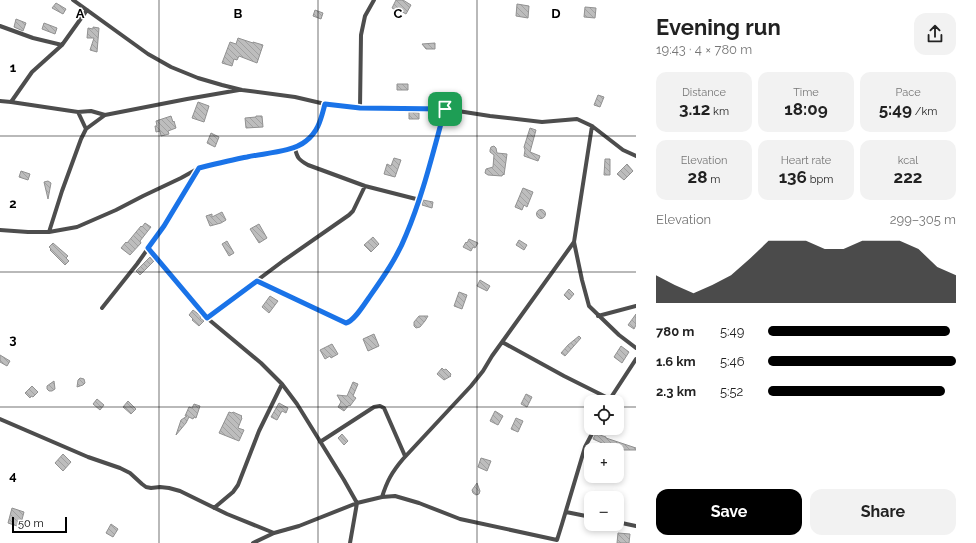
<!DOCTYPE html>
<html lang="en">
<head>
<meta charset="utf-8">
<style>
  :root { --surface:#fff; --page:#f2f2f2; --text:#222; --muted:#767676; --accent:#000 }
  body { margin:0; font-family:Raleway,sans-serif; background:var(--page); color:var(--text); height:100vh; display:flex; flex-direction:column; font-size:15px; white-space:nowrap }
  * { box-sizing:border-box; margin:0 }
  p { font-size:13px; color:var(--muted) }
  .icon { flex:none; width:22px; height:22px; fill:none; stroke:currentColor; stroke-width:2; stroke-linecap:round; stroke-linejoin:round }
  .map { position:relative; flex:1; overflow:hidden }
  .sheet { display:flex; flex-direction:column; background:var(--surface); width:340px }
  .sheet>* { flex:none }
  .controls { position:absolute; left:584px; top:395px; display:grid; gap:8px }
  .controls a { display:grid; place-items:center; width:40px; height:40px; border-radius:8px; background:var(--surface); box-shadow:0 2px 6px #0003; font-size:20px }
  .scale { position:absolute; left:12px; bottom:10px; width:55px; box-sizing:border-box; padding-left:4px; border:2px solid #000; border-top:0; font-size:11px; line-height:14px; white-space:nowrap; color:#000; -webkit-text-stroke:3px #fff; paint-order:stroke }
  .pin { position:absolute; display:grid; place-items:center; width:34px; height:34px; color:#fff; margin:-17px; border-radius:8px; box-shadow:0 2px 6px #0006 }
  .round { display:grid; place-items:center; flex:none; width:42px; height:42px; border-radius:12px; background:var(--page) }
  .headline { display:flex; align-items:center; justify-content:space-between; height:68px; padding:0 20px }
  h1 { font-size:22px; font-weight:700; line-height:30px }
  .stats { display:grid; grid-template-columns:repeat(3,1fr); gap:6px; height:68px; padding:4px 20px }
  .stats div { display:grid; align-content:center; border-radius:10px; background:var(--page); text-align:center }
  .stats b { font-size:17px; font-weight:700 }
  .stats small { font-size:11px; font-weight:400 }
  .stats p { font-size:11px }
  .chart { height:112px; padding:8px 20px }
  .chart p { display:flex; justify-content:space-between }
  .chart svg { width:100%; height:72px; margin-top:4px; fill:var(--accent); opacity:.7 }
  .primary-button { display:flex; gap:8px; margin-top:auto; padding:8px 20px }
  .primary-button a { flex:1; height:46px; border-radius:12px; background:var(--accent); color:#fff; font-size:16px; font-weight:700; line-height:46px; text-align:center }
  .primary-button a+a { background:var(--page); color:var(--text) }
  ul { padding:0 20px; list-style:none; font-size:13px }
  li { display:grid; grid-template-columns:64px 48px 1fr; align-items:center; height:30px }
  li i { height:10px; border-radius:5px; background:var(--accent) }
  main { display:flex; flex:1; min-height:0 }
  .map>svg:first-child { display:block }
  .building { fill:url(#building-back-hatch); stroke:#919191 }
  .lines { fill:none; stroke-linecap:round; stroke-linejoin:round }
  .minor { stroke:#4d4d4d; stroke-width:4 }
  .route-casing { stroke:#fff; stroke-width:8 }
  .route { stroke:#1a73e8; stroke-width:5 }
  .grid { fill:none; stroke:#000; stroke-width:1; stroke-opacity:0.55 }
  .grid-label { font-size:13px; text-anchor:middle; font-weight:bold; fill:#000; stroke:#fff; stroke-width:3; stroke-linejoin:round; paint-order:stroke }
</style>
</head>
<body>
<main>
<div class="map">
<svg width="636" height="543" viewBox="0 0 636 543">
  <defs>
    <pattern id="building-back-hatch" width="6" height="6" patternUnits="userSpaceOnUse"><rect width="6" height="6" fill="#bdbdbd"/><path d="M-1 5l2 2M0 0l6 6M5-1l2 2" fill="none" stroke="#a1a1a1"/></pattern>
  </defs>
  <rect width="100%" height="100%" fill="#fff"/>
  <path class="building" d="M396,0H403L411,5L406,14L399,10L398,11L392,8Z
    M56,3L66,9L63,14L52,8Z
    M517,4L529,6L528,18L516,16Z
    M585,7L596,8L595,18L584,17Z
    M315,10L323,13L321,19L313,16Z
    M16,19L26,23L23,31L14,27Z
    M44,23L57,28L55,34L42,29Z
    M93,27L99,28L97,52L90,50L94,38H87L88,28L93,29Z
    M238,38L253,43V42L263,45L257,63L239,56L237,60L234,59L232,66L222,63L230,42L236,44Z
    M435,43V49H426L422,44Z
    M397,84H408V90H397Z
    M598,95L604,97L600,107L594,105Z
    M198,102L209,106L204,122L192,118Z
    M409,112L419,113V119H409Z
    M171,116L173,122L174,121L176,128L168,131L169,134L161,136L160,131L156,132L155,126H157L156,121Z
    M256,116H262L263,127L246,128L245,118L256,117Z
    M530,128L536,130L530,152L540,156L538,161L524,156L525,150L524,147Z
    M211,133L219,137L215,147L207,143Z
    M494,146L496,148L497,153L507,154L504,175L503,174L502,176L488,175L485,173L486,169L493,167L494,155L490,152V150L491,147Z
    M394,158L401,160L395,177L384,174L387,164L391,166Z
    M605,159H610V175H604Z
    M627,164L633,171L624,180L617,174Z
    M21,171L30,174L28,180L19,177Z
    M48,181L51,183L48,199L44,182Z
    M523,188L533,192L527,207L524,205L522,210L515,207Z
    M423,200L433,202L432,208L422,205Z
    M536.5 214a4.5 4.5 0 1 1 9 0a4.5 4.5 0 1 1-9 0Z
    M222,212L226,220L221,223L210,226L206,216L212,214V217Z
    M145,223L151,227L140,241L141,243L130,255L121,248L126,242L127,243L141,226L142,227Z
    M259,224L267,238L259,243L250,229Z
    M373,237L379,244L371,252L364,245Z
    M469,239L478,243L475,248L473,247L471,251L463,247L466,242L467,243Z
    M519,240L527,245L524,250L516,245Z
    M227,241L234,253L229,256L222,244Z
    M53,243L68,256L66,258L69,261L65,265L50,250L51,249L49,247Z
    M150,257L154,261L140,275L136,271Z
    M480,280L490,286L487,291L477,286Z
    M569,289L574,294L569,300L564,295Z
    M459,292L467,295L462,309L454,306Z
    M270,296L278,301L269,313L262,307Z
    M193,310L201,316L200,318L204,321L199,326L192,320L193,319L189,315Z
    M636,314V325L634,329L628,325Z
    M419,316H428L425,321L420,327L416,328L414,326V322Z
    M374,334L379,346L368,351L363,339Z
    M579,336L581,338L565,356L561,353L568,345Z
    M332,344L338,354L331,358L330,356L325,359L320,350Z
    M621,346L629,352L622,363L614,357Z
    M0,355L10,361L7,366L0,362Z
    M442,368L444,370L446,369L451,374L450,376H451L444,380L437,374Z
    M80,378L84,379L85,383L83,385L77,387L78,380Z
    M54,381L55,389L52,391H49L47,389V386Z
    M353,382L358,384L353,396L356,398L350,406L349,405L344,411L338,407L341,402L337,395L347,396Z
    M32,386L38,392L33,397L31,396L30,398L25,393Z
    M526,394L532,397L527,407L521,404Z
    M97,399L104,405L100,410L93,404Z
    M128,401L136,409L131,414L123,407Z
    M279,403L288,408L286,413L282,411L277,420L271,417Z
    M194,404L200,406L196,418L194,417L193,419L189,417L186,423L176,435L181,420L187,416H185L189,407L192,408Z
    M495,411L503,416L498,425L490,421Z
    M229,412L232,413L233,412L242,416L241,417L242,418L238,428L244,430L239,441L219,433Z
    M516,418L523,421L518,432L511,429Z
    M342,434L348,441L344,445L338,438Z
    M597,434L606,437V438L636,448V450H599L602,443L593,439L595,435H597Z
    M63,454L71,462L63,471L55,463Z
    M481,458L491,461L487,471L478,467Z
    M477,483L480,491L479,494L476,495L473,493L472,490Z
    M12,508L24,512L20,527L8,523Z
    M111,524L118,529L113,537L106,533Z
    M618,533L630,534L629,543H617Z"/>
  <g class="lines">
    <path class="minor" d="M73,0L148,54L171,67L198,78L222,85L242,90L295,97L325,104L360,108L445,109L490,116L542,122L577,119L592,126L623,150L636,156
      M0,26L33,38L62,45L87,10
      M62,45L32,72L11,102L78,112L91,111L105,115L187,99L239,90
      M0,101L11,102
      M360,108L361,35L365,16L374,0
      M592,126L574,242L582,280L589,306L619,335L636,348
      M86,129L105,115
      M295,148C297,158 299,160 308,165L365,186L420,200
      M0,230L28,232H49L77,227L116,210L143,196L181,178L199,168L246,157L295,148L306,142L314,134L318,127L325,104
      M49,232L62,191L81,139L86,129L78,112
      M148,248L207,318L261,363L282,384L297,404L344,480L357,503L350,543
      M257,281L346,323C354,321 363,306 368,299C382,279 397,258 406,235C423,195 433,152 445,109
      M102,308L137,264L164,226L199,168
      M598,316L636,306
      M207,318L283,261L349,215L353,211L365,186
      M502,342L564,376L610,399
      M608,402L636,359
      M0,419L88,457L120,468L130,473L142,484L146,487L151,488L160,487L169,488L180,491L227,514L274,533L299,526L357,503L382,497L395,496L419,503L460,519L557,540L562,524L585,447L595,428
      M320,442L374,407L380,406L384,408L405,456
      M382,497C387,481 392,472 403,459L471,386L483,371L492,356L574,242
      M214,508L233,492L238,485L259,431L282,384
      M566,512L591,517
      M617,522L636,526
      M253,543L274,533"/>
  </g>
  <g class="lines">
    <g class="route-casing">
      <path id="route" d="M325,104L360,108L445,109C433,152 423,195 406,235C397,258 382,279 368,299C363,306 354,321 346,323L257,281L207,318L148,248L164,226L199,168C215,164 231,160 247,157C265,153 293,152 306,141C319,131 321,118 325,104Z"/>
    </g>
    <use href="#route" class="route"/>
  </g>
  <path class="grid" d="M159,0V543M318,0V543M477,0V543M0,136H636M0,272H636M0,407H591M617,407H636"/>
  <g class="grid-label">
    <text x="80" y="18">A</text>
    <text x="238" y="18">B</text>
    <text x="398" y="18">C</text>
    <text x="556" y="18">D</text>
    <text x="13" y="72">1</text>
    <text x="13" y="208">2</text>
    <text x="13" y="344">3</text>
    <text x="13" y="480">4</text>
  </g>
</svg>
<div class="controls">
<a><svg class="icon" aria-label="locate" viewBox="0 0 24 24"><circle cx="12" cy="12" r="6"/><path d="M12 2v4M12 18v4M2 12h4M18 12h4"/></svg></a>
<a>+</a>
<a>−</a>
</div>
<div class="scale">50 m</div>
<div class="pin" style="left:445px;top:109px;background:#1e9e55"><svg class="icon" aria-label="arrive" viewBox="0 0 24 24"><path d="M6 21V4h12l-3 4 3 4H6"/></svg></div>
</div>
<section class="sheet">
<div class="headline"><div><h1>Evening run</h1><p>19:43 · 4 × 780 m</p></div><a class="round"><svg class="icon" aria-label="share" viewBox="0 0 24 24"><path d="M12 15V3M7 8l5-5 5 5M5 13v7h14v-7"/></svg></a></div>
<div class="stats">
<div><p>Distance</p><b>3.12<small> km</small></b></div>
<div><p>Time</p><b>18:09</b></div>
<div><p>Pace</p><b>5:49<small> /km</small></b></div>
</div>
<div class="stats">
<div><p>Elevation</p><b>28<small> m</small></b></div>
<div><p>Heart rate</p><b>136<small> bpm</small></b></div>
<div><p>kcal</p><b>222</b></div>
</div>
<div class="chart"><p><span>Elevation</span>299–305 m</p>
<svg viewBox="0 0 160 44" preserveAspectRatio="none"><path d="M0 44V27L10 33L20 38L30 33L40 27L50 17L60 6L70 6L80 6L90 11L100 11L110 6L120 6L130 6L140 11L150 22L160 27V44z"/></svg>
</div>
<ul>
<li><b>780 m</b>5:49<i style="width:97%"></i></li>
<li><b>1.6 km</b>5:46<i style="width:100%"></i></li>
<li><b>2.3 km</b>5:52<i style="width:94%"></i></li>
</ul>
<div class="primary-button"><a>Save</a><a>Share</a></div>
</section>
</main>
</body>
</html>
